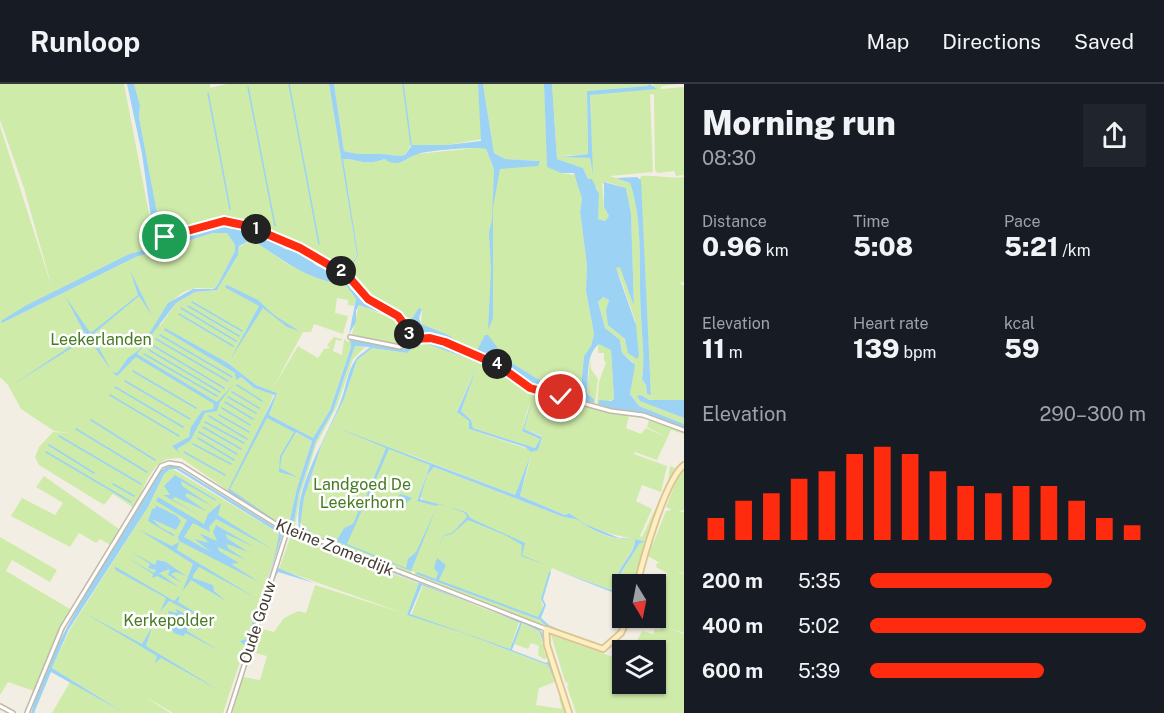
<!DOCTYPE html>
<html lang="en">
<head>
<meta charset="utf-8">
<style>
  :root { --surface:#171b24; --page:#20242c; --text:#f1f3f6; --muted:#9ea1a6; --line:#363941; --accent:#ff2b0f }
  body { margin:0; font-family:"Public Sans",sans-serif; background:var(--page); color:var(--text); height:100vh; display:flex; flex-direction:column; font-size:22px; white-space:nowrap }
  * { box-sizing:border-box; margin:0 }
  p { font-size:20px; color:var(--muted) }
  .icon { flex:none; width:33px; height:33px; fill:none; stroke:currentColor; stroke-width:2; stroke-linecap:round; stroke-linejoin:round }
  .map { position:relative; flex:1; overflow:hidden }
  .panel { display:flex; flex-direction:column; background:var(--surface); width:480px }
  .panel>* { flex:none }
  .needle { width:39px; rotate:170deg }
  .buttons { position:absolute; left:612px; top:490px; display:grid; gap:12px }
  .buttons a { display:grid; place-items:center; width:54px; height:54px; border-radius:0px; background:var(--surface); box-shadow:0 2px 4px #0004; font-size:30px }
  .pin { position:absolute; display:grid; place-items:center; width:51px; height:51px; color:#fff; margin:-26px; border:3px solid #fff; border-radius:50%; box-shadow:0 2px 6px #0007 }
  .km { position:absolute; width:30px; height:30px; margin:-15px; border-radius:50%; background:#222; color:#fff; font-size:16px; line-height:30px; text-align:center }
  .round { display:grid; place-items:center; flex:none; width:63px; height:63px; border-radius:0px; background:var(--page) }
  .overview { display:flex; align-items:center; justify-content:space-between; height:102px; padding:0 18px }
  h1 { font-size:33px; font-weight:800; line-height:45px }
  .metrics { display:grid; grid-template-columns:repeat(3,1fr); gap:9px; height:102px; padding:6px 18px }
  .metrics div { display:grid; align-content:center }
  .metrics b { font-size:26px; font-weight:800 }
  .metrics small { font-size:16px; font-weight:400 }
  .metrics p { font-size:16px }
  .chart { height:168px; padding:12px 18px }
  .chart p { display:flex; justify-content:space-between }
  .chart svg { width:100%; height:108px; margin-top:6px; stroke:var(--accent); stroke-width:6 }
  ul { padding:0 18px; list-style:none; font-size:20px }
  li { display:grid; grid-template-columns:96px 72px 1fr; align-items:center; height:45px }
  li i { height:15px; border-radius:8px; background:var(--accent) }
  header { display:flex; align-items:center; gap:36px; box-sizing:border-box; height:84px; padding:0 30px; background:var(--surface); border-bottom:2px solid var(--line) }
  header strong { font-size:28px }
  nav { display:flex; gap:33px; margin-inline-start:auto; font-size:21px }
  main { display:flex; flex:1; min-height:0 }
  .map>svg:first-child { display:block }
  .green { fill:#cfebaa; fill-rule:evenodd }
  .water { fill:#9cd3f5 }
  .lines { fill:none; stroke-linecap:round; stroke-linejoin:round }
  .stream { stroke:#9cd3f5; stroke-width:1.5 }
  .street-casing { stroke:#c2b9a9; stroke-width:6 }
  .secondary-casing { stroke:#dac492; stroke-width:8 }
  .street { stroke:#fff; stroke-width:3 }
  .secondary { stroke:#ffeec2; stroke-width:4.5 }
  .route-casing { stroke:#fff; stroke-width:12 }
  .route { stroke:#ff2b0f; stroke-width:8 }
  .labels { text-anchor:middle; stroke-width:5; stroke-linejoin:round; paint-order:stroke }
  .park-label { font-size:16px; fill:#477b23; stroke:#fff }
  .street-label { font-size:16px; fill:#463e34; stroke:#fff }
</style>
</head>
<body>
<header>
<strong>Runloop</strong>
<nav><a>Map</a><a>Directions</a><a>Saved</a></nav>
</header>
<main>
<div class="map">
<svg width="684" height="629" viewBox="0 0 684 629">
  <rect width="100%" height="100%" fill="#f3eee4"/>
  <path class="green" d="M0,0H124L154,155L161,157L224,139L247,143L300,166L347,193L369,217L395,231L412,254L403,261H399L362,255L363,253L352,250L359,221L395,236L391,230L367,219L350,204L351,199L346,195L259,150L255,156C289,184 303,190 345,200L356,215L354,222L348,221V216L337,214L335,229L348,232L343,250L314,240L311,248H303L274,302L298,262L318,274L324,265L330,264L327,261L334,253L342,255V257L336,256L333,267L342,271L344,255L348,258L350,254L400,263L418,255L434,256L492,279L533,306L610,328L632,330L633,333L623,330L629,333L626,344L641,350L646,344L666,353L647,343L649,336L684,348L650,335L634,333L635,331L642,332L684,347V350L671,346L657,376L635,368L640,354L634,370L667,382L661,408L642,401L636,417L652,425L640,452L642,453L668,398L670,382L678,385L673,391L647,459L636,501H622V508L618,505L620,491L640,459L646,458L635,455C635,472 614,483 614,507L552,484L541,515L543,522L538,534L416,488L540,536L546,542L581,556L414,492L415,488L412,487L410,491L297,447L305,445L300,438L304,414L322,359L344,315L357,276L372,264L407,269L417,260L424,259L472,275L473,273L432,257L419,256L405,265L350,256L351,263L330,326L313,354L269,331L277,309L256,301L228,279L164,245L226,281L254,304L274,310L265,331L312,357L297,404L289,440L285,442L288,444H293L299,409L316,357L333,327L355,262L365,263L353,275L337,322L316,361L301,409L294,447L284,444L224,406L223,403L181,374L167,375L157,381L148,394L134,424L113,410L104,421L39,381L35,373L39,363L53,348L70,349L54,347L21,325L8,301L0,293V42L52,204L24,104L0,36ZM223,141L230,145L242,143L252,152V156L239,163L238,171L217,206L195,208L176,219L160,242L158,239C166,224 178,205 198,204C205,204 211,206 217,202L235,167V161L227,149H213L136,173L2,239L28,221L129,170L148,165L159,157ZM477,283L461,327L471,336L473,344L535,364L540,355L522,347L530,317L524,345L542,352L538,366H531L469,345V337L457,327ZM398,366L515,411L531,373L520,412L565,431L569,429C580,441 616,453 632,454C617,459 591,446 580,437C576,434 566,434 561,432L434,383L427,391L420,413L424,416H417L430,380Z
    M134,0H210V4L227,0H329L357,170L348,187L358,171L342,75C357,74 365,83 384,75L389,78H403L417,70L485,63L494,85L540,77L505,75L494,69L483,0H544L547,75L561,89L576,91L582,116L580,127L587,182L586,207L594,250L591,262L584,272L581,303L576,308L564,310L593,318L594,315L587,310L590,274L591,285L598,295L595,320L534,305L494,278L447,258L414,252L407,238C412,245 422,244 426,251L470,264L421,240L422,224L412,236L406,232L404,240C395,226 384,225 372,216C363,210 359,199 350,193C329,177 256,137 231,136C205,136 180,152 155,152L154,145L157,150H161L139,33L140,21ZM486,251L507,276L560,309C530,308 504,280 476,268Z
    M334,0H478L482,55L447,61H411L405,71C395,73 388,70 380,70C366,70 358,71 344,67Z
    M552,0H650L647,2L587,7L588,70L562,72L590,74L592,87L590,11L653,2V0H679L661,2V5L684,3V91L676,92L674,87L658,89L655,86L654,11L652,10L650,11L653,88L610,92L630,99C644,140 638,189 641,232C642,254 645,273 642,295L646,301L647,310H651L640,95L641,92C656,91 669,95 684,93V198L680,199L684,202V316H649L641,311L638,314L641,317L684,334V340L639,322L630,310L633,278L622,269L621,259L605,244L598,218L603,213L609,216L607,224L626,258L639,271L635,236L620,193L607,174L614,168L619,172L634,222L631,130L626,104L607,98L602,100L604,123L609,132L605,137L598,135V105L588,95L583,84L557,75Z
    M598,259L611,265L614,315L598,320L647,330L684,345L634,328L597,322L599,298L606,278L604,277V269H598Z
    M171,384L279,449L278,463L223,629H173L144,612L170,629H52L70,598L123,628L52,584L70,545L148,423L164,390Z
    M684,386V426L678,427L684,428V489L676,487L684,490V549L669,544L684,550V629H576L567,602L569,601L565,597L551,551L622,576V600H656V567H632L642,547L653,550L655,545L660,546L662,541L653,537L656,534V512L661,513L656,508L660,504L665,505L663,501L667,489L656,483L657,479H660L648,472L666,427L672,426L666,423L678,392Z
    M44,392L119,445L110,461L100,455L96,459L79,449L70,463L11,432L22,414L55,431L63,419L36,403Z
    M291,451L420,500L407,531L466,550L548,581L555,598L539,604L536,621L562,625L559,614H562L567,629H232L243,593L260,596L267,572L251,568L259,544L274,548L284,534L298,527L306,529L315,501L403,529L279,485Z
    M0,453L57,486L50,498L12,476L6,487L70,525L34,607L8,598L0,611Z
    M423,501L519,538L510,565L411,532Z
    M521,539L539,547L546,573L543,547L550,573L544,575L538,571L539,562L531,559L528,565L514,560Z"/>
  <path class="water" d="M127,0H134L140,21L139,33L161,150L158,151L152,141L142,70Z
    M329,0H334L344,67C358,71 366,70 380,70C389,70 395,73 405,71L412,61H447L481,57L478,0H483L494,69L505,75L540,77L538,82L500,85L493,124V234L488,246L491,186L489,149L492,135L494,85L486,65C479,62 425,67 418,70C406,74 399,85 384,75C365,83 357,74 343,75L358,171L349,187L370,211L393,224L371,214L353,191L338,183L348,186L357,171Z
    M544,0H552L557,75L583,84L588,95H592L599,110L598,135L605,137L609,132L604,123V98L626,104L631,130L634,222L620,183L616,184L636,241L639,271L637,275L628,269L625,255L608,241L606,226L609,216L603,213L598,218L605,244L620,256L622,269L635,281L630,310L639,322L684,340V343L647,330L613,325L598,320L599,316L611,317L614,315L611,266L599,260C585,271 589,293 587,310L594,315V319L564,310L577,308L581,303L584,272L591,262L594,250L586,207L587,182L580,127L582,115L574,89H561L547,83Z
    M650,0L657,5L590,11L593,91L590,74L562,73L588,70L587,7L647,2Z
    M637,93L641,96L651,311L647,310L646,301L642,295C645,273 642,255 641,232C638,189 644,140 630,99L616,94Z
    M224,141L230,145L242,143L253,155L239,162L238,171L217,206L195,208L176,219L137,270L217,318L234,300L220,318L217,327L205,329L190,357L177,365L180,370L172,362L189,353L191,343L202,327L213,325L214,320L136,273L117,292L112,288L117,289L128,274L139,266L168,219L193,205H213L217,202L235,167V161L227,149H213L136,173L2,239L1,237L25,222L129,170L148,165L159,157Z
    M261,150L285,165L302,169L316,181L351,199L350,204L367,219L391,230L397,235L359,221L356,227V238L349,250L356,215L346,201C309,196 286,179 256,158L255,152Z
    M130,186L152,232L139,212L92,251L111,286L88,254L12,301L86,252L65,212L89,247L92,248L138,211Z
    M227,201L258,216L274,231L299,247L287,243L263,224L230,276L259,222L226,204L225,202Z
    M419,224L422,225L419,234L421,240L448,251L470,266L410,243L409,239Z
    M165,244L228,279L256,301L277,309L269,331L313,354L330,326L351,263L350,256L405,265L415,258L428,256L473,273L472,276L467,274L424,259L417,260L407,269L372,264L357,276L344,315L322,359L304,414L300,442L314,449L299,445C293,404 326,355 340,319C346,305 347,287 356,275C359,271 366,267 370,263L355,262L333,327L316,357L299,409L293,444L284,442L289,440L297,404L312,357L296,348L282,372L280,384L297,393L279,388L280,372L294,348L267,334L230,405L279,439L227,408L275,311L254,304L241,293L236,296L235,289L164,246Z
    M485,251H488L507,276L560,309L529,300L501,279L476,268Z
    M477,283L461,327L471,336L473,344L535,364L540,355L522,347L532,317L524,345L542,353L538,366L531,368L525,363L469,345V337L457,328Z
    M641,311L649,316H684V334L640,317L637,312Z
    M335,343L515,411L530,373L520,412L565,431L569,429L585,440L619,454L632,455C616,457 592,447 580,437C576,434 566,434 561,432L434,383L427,391L420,415L466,428L470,434L525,459L522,471L546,481L521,472L522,461L505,451L468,436L452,450L444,452L436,467L444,451L452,449L467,433L465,429L440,420L436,422L417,417L430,381L389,365L370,409L387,419L401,410L412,414L400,425L369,412L366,413L386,364Z
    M174,381L283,448L248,560L245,562L240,557L246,555C258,523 275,482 279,449L176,385H170L164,390L148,423L69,545L52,584L123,628L51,588L34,629H31C57,540 116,468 159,388L166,383Z
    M175,391L215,415L216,417L181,397L182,402L212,422L187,409L185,412L206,427L175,413L172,415L202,433L163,411H170L164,402Z
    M158,413L204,440L208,430L221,419L218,431L272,465L216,435L209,443L210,448L193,439L184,453L211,468L194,455L209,459L199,449L217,457L213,448L216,441L254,463L226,450L227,454L248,468L227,460L228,464L246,476L218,463L219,467L239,479L231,480L259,498L179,457L178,453L187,436L156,417Z
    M363,416L366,417L347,460L406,484L408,475L416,468L436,425L411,487L318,450L337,456L344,444L353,440Z
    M155,421L177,432L181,437L176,446L152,435L160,443L175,451L173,452L148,437L152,425L156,424Z
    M138,445L172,462L179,458L177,466L256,514L199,483L193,491V494L213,501L214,507L226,517L191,496L182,508L193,480Z
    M292,450L316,457L478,522L422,501L410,530L510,565L520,539L481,522L539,544L543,551L548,573L539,547L522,539L512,566L546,579L549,577L560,610L548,581L466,550L407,531L419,499L306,455L288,452L278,484L314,499L278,488L270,505L287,452Z
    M635,455L646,458L640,459L619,492L617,504L622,508V512L551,484L614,507C615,482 636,471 635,455Z
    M130,467L155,481L157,476L166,478L186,492L176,488L171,490L182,499L168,491L170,485L159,489L179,503L157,492L152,494L153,490L126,473L154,489L156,486L148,484L150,480Z
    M437,474L446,481L439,496L538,533L544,521L541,515L549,488H551L543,515L546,521L541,534L549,541L593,561L546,542L540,536L416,490L417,488L436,495L438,489L434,484Z
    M116,483L174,517L180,511L178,518L219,543L169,517L160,528L166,514L117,487L114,484Z
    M176,525L207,542L209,545L204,542L198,546L197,538L191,536L187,547L220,567L186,549L183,552L174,549L166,535L171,537L168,527L177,529Z
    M83,528L142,560L152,543L146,562L222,608L161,574L155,579L157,572Z"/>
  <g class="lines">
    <path class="stream" d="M289,0L319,160
      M403,0L411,61
      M248,3L275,142
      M208,9L230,125
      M192,218L242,247
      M188,222L239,252
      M181,224L236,257
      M179,230L233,262
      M160,251L232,293
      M156,255L228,297
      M152,261L224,304
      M149,266L220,308
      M144,270L217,312
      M133,287L196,324
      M125,297L190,335
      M237,301L262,317
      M115,303L183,343
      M232,308L259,324
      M110,311L179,352
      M228,313L256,329
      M225,318L253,335
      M222,324L250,341
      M219,331L249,348
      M209,332L247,355
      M91,336L155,376
      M205,338L244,359
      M203,343L241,365
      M76,345L147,388
      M199,348L237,370
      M59,352L141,400
      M198,354L234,376
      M193,360L231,380
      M49,361L94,389
      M46,368L131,418
      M184,368L225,391
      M113,400L134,412"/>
    <g class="street-casing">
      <path id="street" d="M162,154L224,137L248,142L300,164L348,192L368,215L398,232L415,255
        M350,253L400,263L418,254L435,255L492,278L535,306L611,327L643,331L684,346
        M0,622L13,629
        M27,629L62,544L161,382L169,379L181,381L287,447L314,454L546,545
        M229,629L287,447"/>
    </g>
    <g class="secondary-casing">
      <path id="secondary" d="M637,501C643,475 665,396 684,381
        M569,629L547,561L546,545L603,565L621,549L628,534"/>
    </g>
    <use href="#street" class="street"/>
    <use href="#secondary" class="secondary"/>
  </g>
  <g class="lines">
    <g class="route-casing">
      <path id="route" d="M165,153L224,137L248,142L300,164L348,192L368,215L398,232L415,255L430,254L445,258L498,281L530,304L561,313"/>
    </g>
    <use href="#route" class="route"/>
  </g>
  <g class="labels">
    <g class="park-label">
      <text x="101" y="261">Leekerlanden</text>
      <text x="362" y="406">Landgoed De<tspan x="362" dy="18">Leekerhorn</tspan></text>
      <text x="169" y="542">Kerkepolder</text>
    </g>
    <g class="street-label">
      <text transform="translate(335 463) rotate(22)" y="6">Kleine Zomerdijk</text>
      <text transform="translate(257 538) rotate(-72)" y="6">Oude Gouw</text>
    </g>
  </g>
</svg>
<div class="buttons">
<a><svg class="needle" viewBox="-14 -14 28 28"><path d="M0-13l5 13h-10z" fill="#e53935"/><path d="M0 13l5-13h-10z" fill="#9ea1a6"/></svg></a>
<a><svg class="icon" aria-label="layers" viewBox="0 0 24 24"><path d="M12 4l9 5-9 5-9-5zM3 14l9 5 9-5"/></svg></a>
</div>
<div class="pin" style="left:165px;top:153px;background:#1e9e55"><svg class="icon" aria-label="arrive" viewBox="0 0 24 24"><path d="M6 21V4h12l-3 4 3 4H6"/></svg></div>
<div class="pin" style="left:561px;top:313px;background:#d93025"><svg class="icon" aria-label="check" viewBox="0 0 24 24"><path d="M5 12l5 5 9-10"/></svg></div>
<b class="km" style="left:256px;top:145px">1</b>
<b class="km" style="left:341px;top:187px">2</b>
<b class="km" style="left:409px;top:250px">3</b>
<b class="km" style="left:497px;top:280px">4</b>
</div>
<section class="panel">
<div class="overview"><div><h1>Morning run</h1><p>08:30</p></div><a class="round"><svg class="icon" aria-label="share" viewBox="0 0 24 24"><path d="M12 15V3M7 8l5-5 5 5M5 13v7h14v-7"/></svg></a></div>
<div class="metrics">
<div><p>Distance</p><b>0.96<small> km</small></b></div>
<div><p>Time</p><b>5:08</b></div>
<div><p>Pace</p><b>5:21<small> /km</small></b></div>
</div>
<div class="metrics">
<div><p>Elevation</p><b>11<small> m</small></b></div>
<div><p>Heart rate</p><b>139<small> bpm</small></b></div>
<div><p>kcal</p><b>59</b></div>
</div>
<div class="chart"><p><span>Elevation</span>290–300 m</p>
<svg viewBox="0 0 160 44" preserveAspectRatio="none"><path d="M5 44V35M15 44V28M25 44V25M35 44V19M45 44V16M55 44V9M65 44V6M75 44V9M85 44V16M95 44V22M105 44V25M115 44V22M125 44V22M135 44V28M145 44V35M155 44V38"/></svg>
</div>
<ul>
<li><b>200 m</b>5:35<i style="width:66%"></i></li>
<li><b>400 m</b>5:02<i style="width:100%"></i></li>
<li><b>600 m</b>5:39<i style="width:63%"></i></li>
</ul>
</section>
</main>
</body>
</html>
